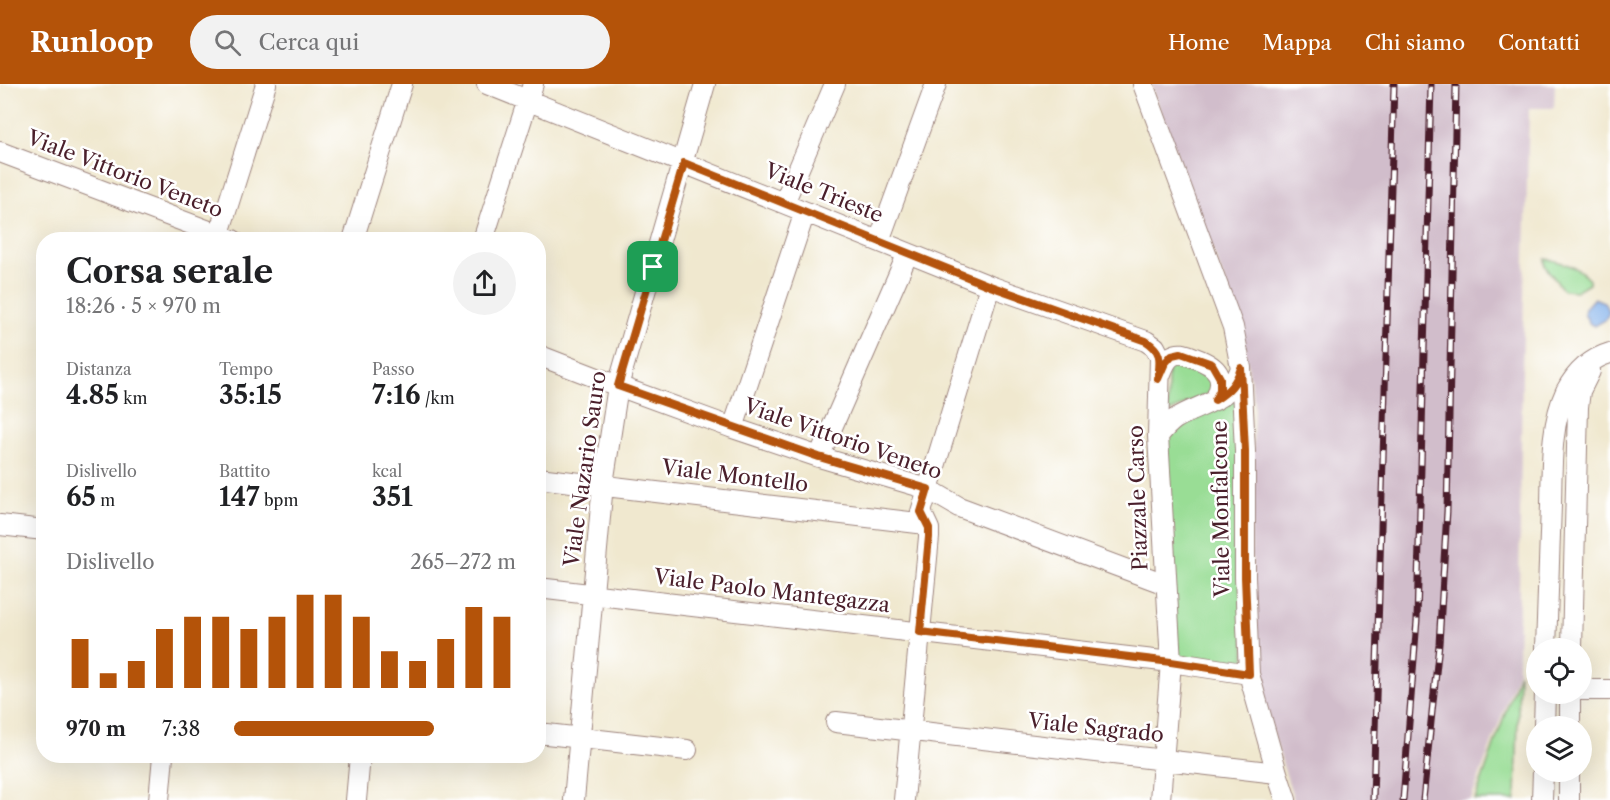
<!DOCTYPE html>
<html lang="it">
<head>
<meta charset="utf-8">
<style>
  :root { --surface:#fff; --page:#f2f2f2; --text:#202124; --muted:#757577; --accent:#b45309 }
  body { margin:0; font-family:"Libre Caslon Text",serif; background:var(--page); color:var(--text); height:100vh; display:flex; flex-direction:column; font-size:22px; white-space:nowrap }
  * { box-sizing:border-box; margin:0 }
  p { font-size:20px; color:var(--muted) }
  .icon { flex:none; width:33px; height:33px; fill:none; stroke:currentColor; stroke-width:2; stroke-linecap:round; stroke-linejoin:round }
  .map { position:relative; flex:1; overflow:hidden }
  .side { position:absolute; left:36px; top:148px; width:510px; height:531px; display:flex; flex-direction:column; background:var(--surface); border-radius:24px; box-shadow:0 6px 24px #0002 }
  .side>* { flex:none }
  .fabs { position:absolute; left:1526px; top:554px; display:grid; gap:12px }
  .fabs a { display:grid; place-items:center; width:66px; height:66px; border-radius:50%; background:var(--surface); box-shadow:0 6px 24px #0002; font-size:30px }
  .pin { position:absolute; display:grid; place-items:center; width:51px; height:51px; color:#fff; margin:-26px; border-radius:12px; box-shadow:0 3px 9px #0006 }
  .round { display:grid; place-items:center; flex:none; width:63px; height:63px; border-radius:32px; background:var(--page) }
  .overview { display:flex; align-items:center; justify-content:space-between; height:102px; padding:0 30px }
  h1 { font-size:33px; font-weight:800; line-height:45px }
  .stats { display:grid; grid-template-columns:repeat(3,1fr); gap:9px; height:102px; padding:6px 30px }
  .stats div { display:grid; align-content:center }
  .stats b { font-size:26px; font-weight:800 }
  .stats small { font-size:16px; font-weight:400 }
  .stats p { font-size:16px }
  .chart { height:168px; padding:12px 30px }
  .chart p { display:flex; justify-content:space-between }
  .chart svg { width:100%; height:108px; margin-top:6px; stroke:var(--accent); stroke-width:6 }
  ul { padding:0 30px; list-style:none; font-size:20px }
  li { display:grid; grid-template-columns:96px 72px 1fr; align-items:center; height:45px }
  li i { height:15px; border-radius:8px; background:var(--accent) }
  header { display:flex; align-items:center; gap:36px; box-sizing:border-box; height:84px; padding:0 30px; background:var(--accent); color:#fff }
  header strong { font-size:28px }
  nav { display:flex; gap:33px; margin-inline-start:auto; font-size:21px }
  .search { width:420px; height:54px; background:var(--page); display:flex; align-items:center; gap:15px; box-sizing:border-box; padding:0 21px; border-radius:33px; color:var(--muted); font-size:22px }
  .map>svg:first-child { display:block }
  .industrial { fill:#d1bdcb }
  .green { fill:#99dd95; stroke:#727e60; stroke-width:1.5 }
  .water { fill:#7fafea; stroke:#64678a; stroke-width:1.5 }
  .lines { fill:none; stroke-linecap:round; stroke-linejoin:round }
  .minor-casing { stroke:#9d847d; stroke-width:22 }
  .minor { stroke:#fff; stroke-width:20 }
  .rail-casing { stroke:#4a1f2b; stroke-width:7 }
  .rail { stroke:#fff; stroke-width:4.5; stroke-dasharray:14; stroke-linecap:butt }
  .route-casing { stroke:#fff; stroke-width:12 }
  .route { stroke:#b45309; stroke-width:8 }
  .labels { text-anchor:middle; stroke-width:5; stroke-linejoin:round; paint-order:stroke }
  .street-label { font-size:21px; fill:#4a1f2b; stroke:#fff }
</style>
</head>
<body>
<header>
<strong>Runloop</strong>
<div class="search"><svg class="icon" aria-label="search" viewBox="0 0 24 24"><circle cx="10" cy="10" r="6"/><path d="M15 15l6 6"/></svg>Cerca qui</div>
<nav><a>Home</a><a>Mappa</a><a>Chi siamo</a><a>Contatti</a></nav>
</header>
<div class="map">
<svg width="1610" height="716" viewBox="0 0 1610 716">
  <rect width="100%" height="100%" fill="#fff"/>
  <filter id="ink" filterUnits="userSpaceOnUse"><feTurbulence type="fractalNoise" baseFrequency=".0167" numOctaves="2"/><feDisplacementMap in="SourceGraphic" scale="12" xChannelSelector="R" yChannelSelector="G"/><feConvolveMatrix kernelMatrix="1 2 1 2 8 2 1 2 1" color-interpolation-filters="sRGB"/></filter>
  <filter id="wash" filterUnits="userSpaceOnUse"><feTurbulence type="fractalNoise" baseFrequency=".008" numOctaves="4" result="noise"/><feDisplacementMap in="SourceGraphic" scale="24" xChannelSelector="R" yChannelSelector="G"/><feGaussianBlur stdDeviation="1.35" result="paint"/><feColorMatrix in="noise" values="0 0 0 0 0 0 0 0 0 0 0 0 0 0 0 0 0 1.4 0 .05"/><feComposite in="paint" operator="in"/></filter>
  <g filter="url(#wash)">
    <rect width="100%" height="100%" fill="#f0e8cf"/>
    <path class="industrial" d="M1150,0H1555L1554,24H1529L1522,288L1518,587L1471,716H1294L1258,602L1251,454L1254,318L1240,238Z"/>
    <path class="green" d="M1545,175C1560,177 1579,183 1589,195V199L1576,207L1563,206L1545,182Z
      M1175,275L1211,285L1215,306L1168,329V283Z
      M1237,310L1245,584L1176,573L1163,354L1176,340Z
      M1519,589L1516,716H1475Z"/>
    <path class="water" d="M1594,214L1604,218L1609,229L1605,236L1595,242L1590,240L1584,230L1585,224Z"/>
  </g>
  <g filter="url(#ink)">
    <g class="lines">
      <g class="minor-casing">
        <path id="minor" d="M487,0L990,202L1146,257L1155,263L1160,273L1158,352L1171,578L1160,716
          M1143,0L1233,243L1241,284L1245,367V493L1249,590L1277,689L1286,716
          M0,68L233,156
          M784,119L835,0
          M217,156L266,0
          M353,156L402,0
          M483,156L533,0
          M879,157L936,0
          M538,271L618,302L733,344L819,373L928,405L959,423L1165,500
          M1160,292C1163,285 1165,276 1172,272C1180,267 1187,271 1195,274C1217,282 1227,292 1215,316
          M733,344L805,128
          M1158,352C1163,346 1169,339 1175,335C1203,318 1229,319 1241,284
          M819,373L908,169
          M538,394L926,440
          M0,441L44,446
          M538,504L1171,578L1249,590
          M1546,564C1548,516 1549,468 1551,421C1552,384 1550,341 1566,307C1576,288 1590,275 1610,269
          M1572,564L1578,323L1580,307L1590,287
          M1581,606H1610
          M836,638L1277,689
          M1544,642L1545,609
          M1570,642V609
          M538,649L687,666
          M159,716L163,672
          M356,716L360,672
          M574,716L603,400L618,302L705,0
          M904,716L929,453V445L921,428L990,202
          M1542,716L1543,687
          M1569,716V687"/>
      </g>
      <use href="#minor" class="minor"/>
      <g class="rail-casing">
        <path id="rail" d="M1373,716L1394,0
          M1403,716L1417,536L1431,0
          M1423,716L1439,560L1447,427L1456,0"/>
      </g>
      <use href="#rail" class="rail"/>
    </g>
  </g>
  <g class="lines" filter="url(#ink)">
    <g class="route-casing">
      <path id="route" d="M684,79L990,202L1146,257C1163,268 1160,276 1158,295L1165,279L1172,271L1181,269L1212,280L1220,294V306L1215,316C1229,307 1236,300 1241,284L1245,367V493L1249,590L1171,578L920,548L929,453V444L921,428L928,405L819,373L618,302Z"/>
    </g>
    <use href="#route" class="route"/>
  </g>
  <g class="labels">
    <g class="street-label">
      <text transform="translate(125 90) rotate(21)" y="7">Viale Vittorio Veneto</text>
      <text transform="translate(824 109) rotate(22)" y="7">Viale Trieste</text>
      <text transform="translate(843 355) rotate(19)" y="7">Viale Vittorio Veneto</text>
      <text transform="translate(585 385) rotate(-82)" y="7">Viale Nazario Sauro</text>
      <text transform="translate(735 392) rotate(7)" y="7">Viale Montello</text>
      <text transform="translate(1138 414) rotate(-92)" y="7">Piazzale Carso</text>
      <text transform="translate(1221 425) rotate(-91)" y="7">Viale Monfalcone</text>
      <text transform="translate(772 507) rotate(7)" y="7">Viale Paolo Mantegazza</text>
      <text transform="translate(1096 644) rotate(6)" y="7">Viale Sagrado</text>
    </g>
  </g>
</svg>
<div class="fabs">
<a><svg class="icon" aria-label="locate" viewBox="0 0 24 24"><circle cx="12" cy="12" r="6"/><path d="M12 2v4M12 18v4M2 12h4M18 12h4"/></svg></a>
<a><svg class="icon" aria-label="layers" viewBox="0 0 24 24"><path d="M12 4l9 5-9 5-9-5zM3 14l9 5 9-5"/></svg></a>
</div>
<div class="pin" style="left:653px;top:183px;background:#1e9e55"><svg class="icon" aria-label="arrive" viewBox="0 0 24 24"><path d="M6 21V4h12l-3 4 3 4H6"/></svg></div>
<section class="side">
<div class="overview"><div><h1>Corsa serale</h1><p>18:26 · 5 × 970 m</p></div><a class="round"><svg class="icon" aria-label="share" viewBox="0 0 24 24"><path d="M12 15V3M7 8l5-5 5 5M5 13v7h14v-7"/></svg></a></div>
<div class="stats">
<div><p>Distanza</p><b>4.85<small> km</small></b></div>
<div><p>Tempo</p><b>35:15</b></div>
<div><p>Passo</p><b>7:16<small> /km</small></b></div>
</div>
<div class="stats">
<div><p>Dislivello</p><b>65<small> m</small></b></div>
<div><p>Battito</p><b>147<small> bpm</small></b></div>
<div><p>kcal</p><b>351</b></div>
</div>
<div class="chart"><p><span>Dislivello</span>265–272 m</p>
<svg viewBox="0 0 160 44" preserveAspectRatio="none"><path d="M5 44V24M15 44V38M25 44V33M35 44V20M45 44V15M55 44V15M65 44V20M75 44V15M85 44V6M95 44V6M105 44V15M115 44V29M125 44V33M135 44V24M145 44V11M155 44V15"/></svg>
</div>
<ul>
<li><b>970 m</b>7:38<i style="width:71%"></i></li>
</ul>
</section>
</div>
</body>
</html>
